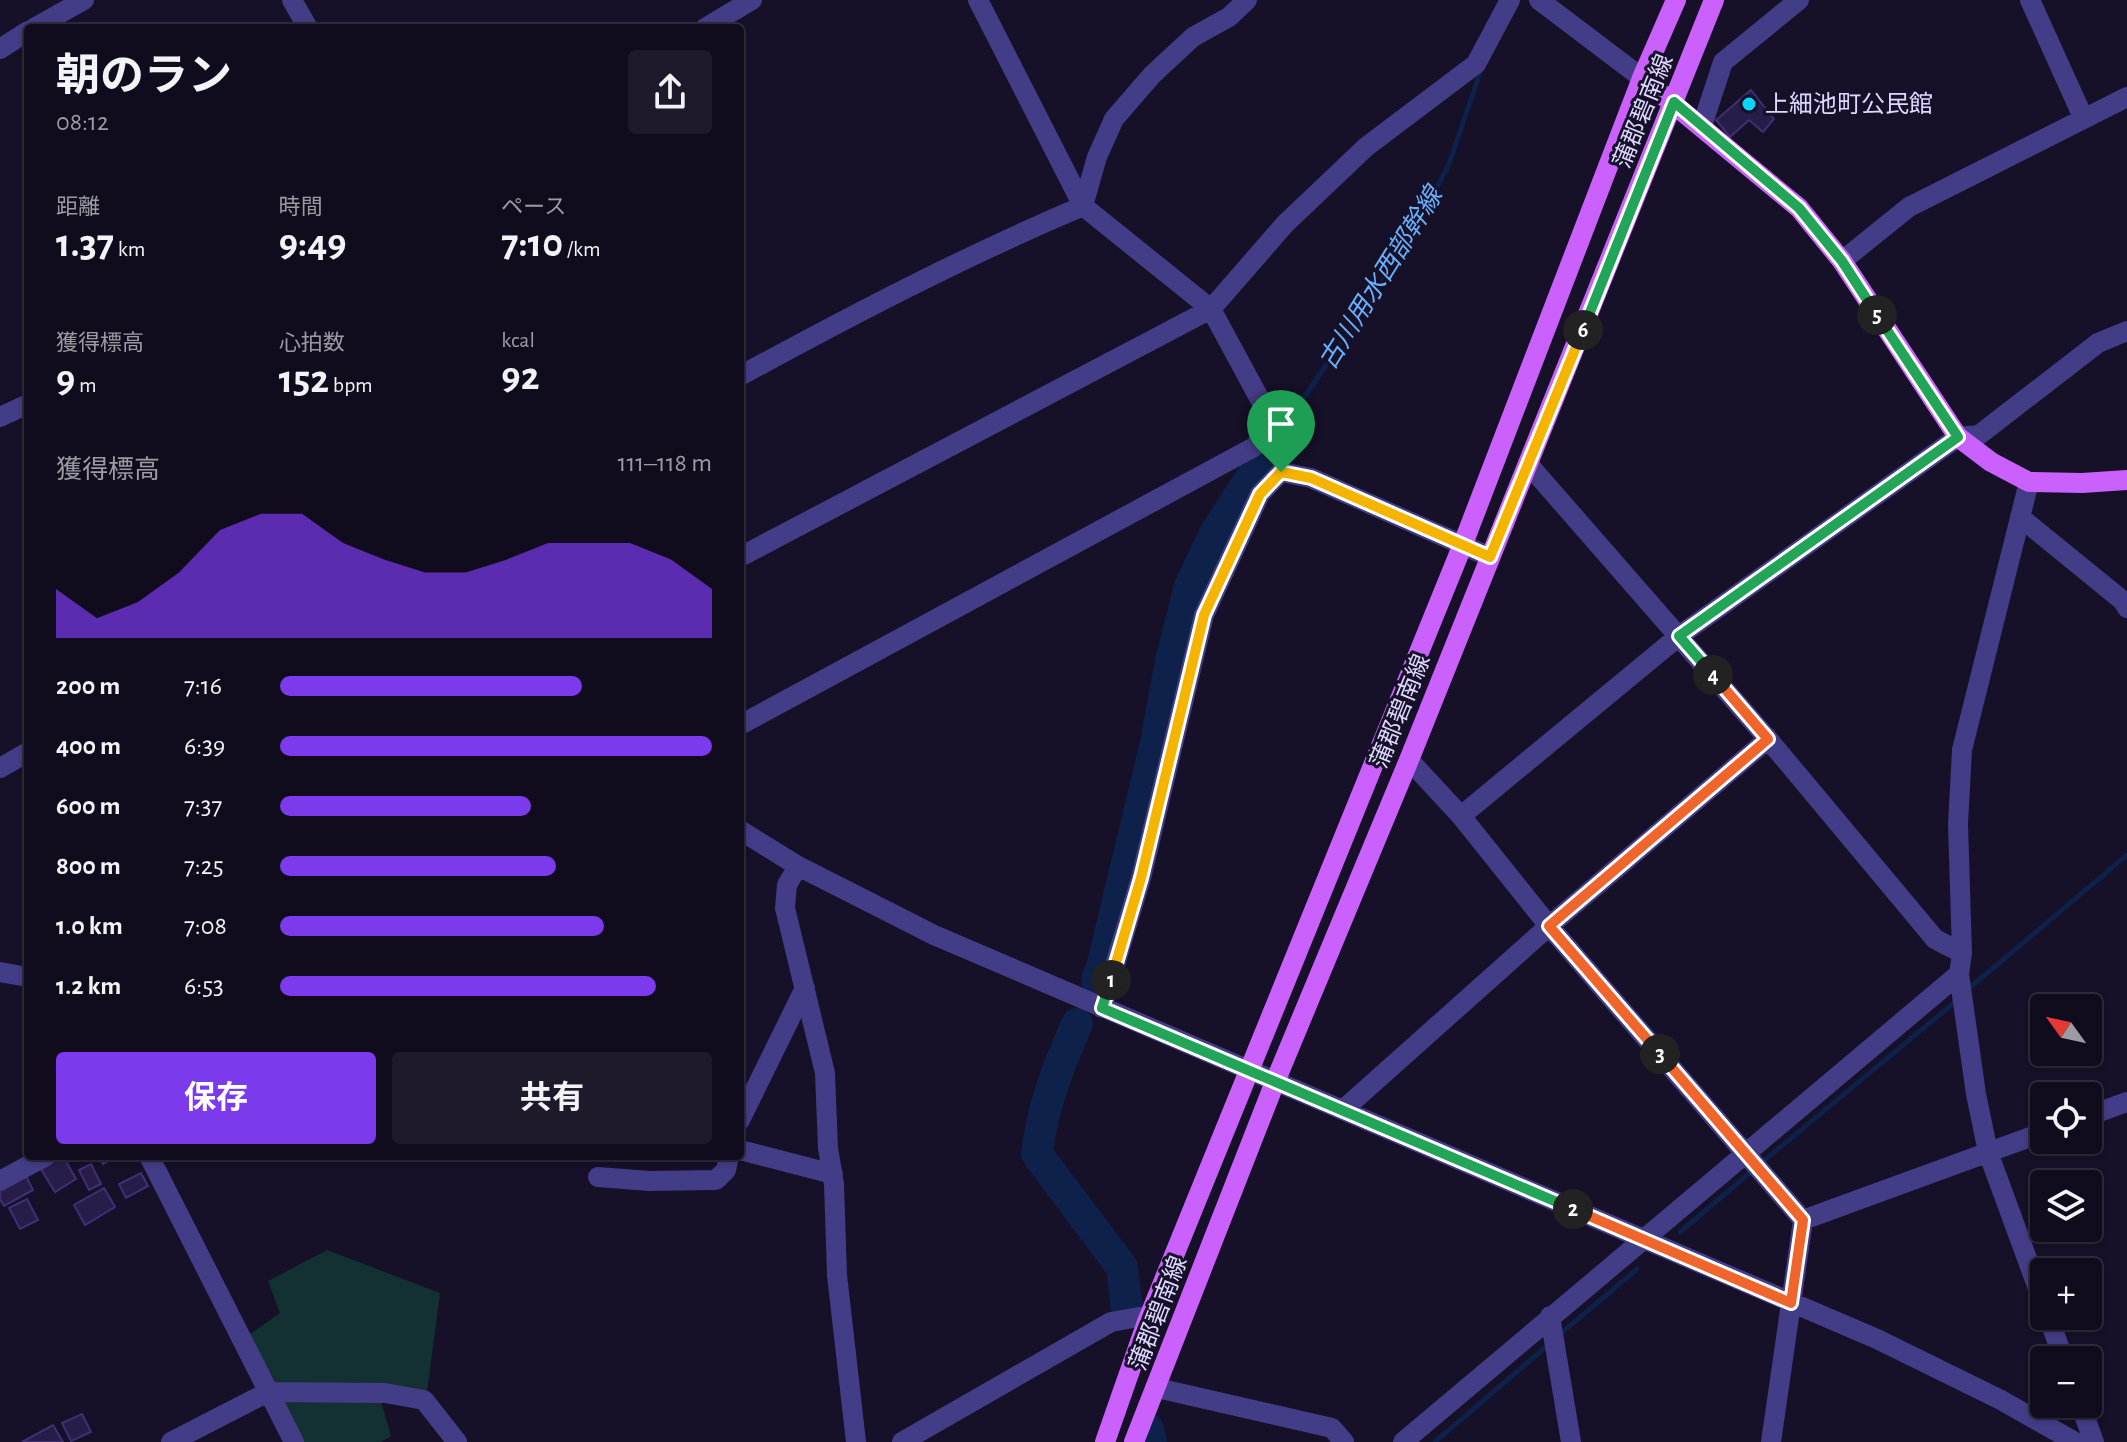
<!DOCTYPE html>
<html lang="ja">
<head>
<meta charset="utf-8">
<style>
  :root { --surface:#100c1e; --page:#1e1a2b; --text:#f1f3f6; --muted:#9c9ba4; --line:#302c3c; --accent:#7c3aed }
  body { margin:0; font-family:"Alegreya Sans","Noto Sans JP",sans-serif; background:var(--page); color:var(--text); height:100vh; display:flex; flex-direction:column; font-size:30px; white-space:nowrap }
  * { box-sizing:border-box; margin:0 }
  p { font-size:26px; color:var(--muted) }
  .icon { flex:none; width:44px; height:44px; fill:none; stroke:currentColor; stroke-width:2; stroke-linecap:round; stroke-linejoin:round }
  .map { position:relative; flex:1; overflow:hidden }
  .drawer { position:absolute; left:24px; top:24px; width:720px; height:1136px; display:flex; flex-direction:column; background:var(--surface); border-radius:8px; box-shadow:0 2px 6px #0004,0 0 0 2px var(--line) }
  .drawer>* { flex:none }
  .needle { width:52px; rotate:303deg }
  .fabs { position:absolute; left:2030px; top:994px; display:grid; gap:16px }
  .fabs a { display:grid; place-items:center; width:72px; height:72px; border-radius:8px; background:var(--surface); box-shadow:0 2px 6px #0004,0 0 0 2px var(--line); font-size:40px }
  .pin { position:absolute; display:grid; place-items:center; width:68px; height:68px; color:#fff; margin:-82px -34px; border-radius:50% 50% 50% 0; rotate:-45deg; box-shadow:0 0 8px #0007 }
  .pin .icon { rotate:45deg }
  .km { position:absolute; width:40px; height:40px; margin:-20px; border-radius:50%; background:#222; color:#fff; font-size:22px; line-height:40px; text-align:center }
  .round { display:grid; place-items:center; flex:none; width:84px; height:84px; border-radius:8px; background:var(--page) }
  .summary { display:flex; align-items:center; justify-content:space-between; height:136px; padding:0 32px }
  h1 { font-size:44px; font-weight:700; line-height:60px }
  .metrics { display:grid; grid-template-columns:repeat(3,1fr); gap:12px; height:136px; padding:8px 32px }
  .metrics div { display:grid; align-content:center }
  .metrics b { font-size:40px; font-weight:700 }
  .metrics small { font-size:22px; font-weight:400 }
  .metrics p { font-size:22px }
  .chart { height:224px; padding:16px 32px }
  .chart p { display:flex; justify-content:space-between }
  .chart svg { width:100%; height:144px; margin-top:8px; fill:var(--accent); opacity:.7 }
  .cta { display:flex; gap:16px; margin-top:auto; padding:16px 32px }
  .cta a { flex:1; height:92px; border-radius:8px; background:var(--accent); color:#fff; font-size:32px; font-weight:700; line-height:92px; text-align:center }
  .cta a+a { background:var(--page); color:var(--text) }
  ul { padding:0 32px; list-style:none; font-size:26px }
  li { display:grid; grid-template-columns:128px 96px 1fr; align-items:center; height:60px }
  li i { height:20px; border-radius:10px; background:var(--accent) }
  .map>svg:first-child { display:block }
  .green { fill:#133132 }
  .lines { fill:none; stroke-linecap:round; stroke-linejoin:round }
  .stream { stroke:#0d214a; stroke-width:5 }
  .river { stroke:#0d214a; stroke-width:32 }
  .building { fill:#281d49; stroke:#402f74; stroke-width:2 }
  .minor { stroke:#433c86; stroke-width:20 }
  .major { stroke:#ca61fc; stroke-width:20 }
  .split-1-casing { stroke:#fff; stroke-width:16 }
  .split-2-casing { stroke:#fff; stroke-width:16 }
  .split-3-casing { stroke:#fff; stroke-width:16 }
  .split-4-casing { stroke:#fff; stroke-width:16 }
  .split-5-casing { stroke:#fff; stroke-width:16 }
  .split-6-casing { stroke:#fff; stroke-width:16 }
  .split-7-casing { stroke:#fff; stroke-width:16 }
  .split-1 { stroke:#f5b400; stroke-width:10 }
  .split-2 { stroke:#22a559; stroke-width:10 }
  .split-3 { stroke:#f0652b; stroke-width:10 }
  .split-4 { stroke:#f0652b; stroke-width:10 }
  .split-5 { stroke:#22a559; stroke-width:10 }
  .split-6 { stroke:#22a559; stroke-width:10 }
  .split-7 { stroke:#f5b400; stroke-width:10 }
  .poi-dot { fill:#08d7fb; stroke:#161028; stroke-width:3 }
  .labels { text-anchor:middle; stroke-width:6; stroke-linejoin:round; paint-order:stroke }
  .poi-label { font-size:24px; fill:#ded8fe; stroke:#161028; text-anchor:start }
  .street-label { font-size:24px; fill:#ded8fe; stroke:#161028 }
  .water-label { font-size:26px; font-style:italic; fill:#68b0fc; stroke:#161028 }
</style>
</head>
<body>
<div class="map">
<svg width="2127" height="1442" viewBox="0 0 2127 1442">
  <rect width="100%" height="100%" fill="#161028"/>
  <path class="green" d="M327,1250L440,1293L427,1392L276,1384L249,1335L280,1313L268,1281Z
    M276,1398H380L391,1436L381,1442H300Z"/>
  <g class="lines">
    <path class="stream" d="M1289,420L1411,239L1449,164L1481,70
      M1966,991L2127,855
      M1761,1163L1956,1001
      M1680,1232L1753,1170
      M1559,1335L1637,1269
      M1435,1442L1548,1345"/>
    <path class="river" d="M1097,980L1102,967L1155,747L1171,661L1190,586L1216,532L1272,445
      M1077,1024C1058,1067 1042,1108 1037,1154L1122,1267L1127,1310
      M1148,1429L1151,1442"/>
  </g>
  <path class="building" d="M1751,90L1774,119L1763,132L1749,120L1730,137L1716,120Z
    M63,1156L76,1179L55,1192L41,1169Z
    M99,1156H117L103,1164Z
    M91,1164L101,1184L89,1190L79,1170Z
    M141,1173L148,1186L126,1198L119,1184Z
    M25,1174L33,1190L4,1206L0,1199V1187Z
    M104,1188L115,1207L85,1225L74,1205Z
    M27,1199L38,1220L20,1229L9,1208Z
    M82,1414L91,1432L71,1441L62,1423Z
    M53,1425L63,1442H22Z"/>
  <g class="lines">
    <path class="minor" d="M292,0L308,28
      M1539,0L1642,78
      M2030,0L2083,117
      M34,28L84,0
      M705,28L752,0
      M0,49L28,31
      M1702,126L1723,62L1799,0
      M1083,206L1097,157L1114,119L1152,75L1193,37L1229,17L1247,0
      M1842,261L1909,207L2127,97
      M740,376C852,315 965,256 1083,206
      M0,417L28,404
      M1529,465L1768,739L1935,939L1962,953
      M2029,482L1962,750L1958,824L1962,953L1959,974L1976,1094L1988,1152L2044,1305
      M2020,517L2123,601L2127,608
      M740,557L1211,309L1285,224L1366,147L1476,64L1510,0
      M740,725L1254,447L1270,426L1264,407L1211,309L1083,206L978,0
      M1409,760L1461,816L1549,926L1803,1220L1771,1442
      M0,768L28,752
      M1461,816L1679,636L1958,437L1979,435L2098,343L2127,331
      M740,830L798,866L934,935L1877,1339L2001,1400L2075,1442
      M798,866L787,885L785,908L825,1073L828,1148L834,1184L837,1275L856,1442
      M0,972L28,977
      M1102,1008L1141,878L1204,615L1260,494L1281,472L1311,478L1490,557
      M1344,1109L1549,926L1768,739
      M2088,1116L2127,1102
      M740,1120L805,988
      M740,1150L833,1174
      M149,1156L294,1442
      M598,1177L649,1181L716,1180L726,1170L729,1156
      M0,1181L46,1156
      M1803,1220L2044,1132
      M1550,1316L1571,1442
      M2048,1316L2064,1360
      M1157,1388L1332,1428L1344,1442
      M2080,1404L2094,1442
      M171,1442L268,1392L385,1393L424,1400L457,1442
      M902,1442L1111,1322L1139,1317L1147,1322
      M1403,1442L1959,974"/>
    <path class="major" d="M1642,78L1799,208L1842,261L1958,437L1991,462L2029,482L2082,483L2127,480
      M1105,1442L1147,1322L1463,544L1642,78L1676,0
      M1134,1442L1275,1082L1409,760L1714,0"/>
  </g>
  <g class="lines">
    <g class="split-1-casing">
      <path id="split-1" d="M1111,980L1141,878L1204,615L1260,494L1281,472"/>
    </g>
    <g class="split-2-casing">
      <path id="split-2" d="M1111,980L1102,1008C1259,1075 1416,1141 1573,1209"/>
    </g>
    <g class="split-3-casing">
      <path id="split-3" d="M1573,1209L1791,1303L1803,1220L1660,1054"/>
    </g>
    <g class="split-4-casing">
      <path id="split-4" d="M1660,1054L1549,926L1768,739L1713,675"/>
    </g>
    <g class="split-5-casing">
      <path id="split-5" d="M1713,675L1679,636L1958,437L1877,315"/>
    </g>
    <g class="split-6-casing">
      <path id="split-6" d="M1583,330L1674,102L1799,208L1842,261L1877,315"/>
    </g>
    <g class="split-7-casing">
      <path id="split-7" d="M1281,472L1311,478L1490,557L1583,330"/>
    </g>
    <use href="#split-1" class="split-1"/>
    <use href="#split-2" class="split-2"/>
    <use href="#split-3" class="split-3"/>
    <use href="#split-4" class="split-4"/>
    <use href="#split-5" class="split-5"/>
    <use href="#split-6" class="split-6"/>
    <use href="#split-7" class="split-7"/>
  </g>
  <circle class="poi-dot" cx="1749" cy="104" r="8"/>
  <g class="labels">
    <g class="poi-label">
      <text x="1765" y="112">上細池町公民館</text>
    </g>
    <g class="street-label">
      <text transform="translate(1643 111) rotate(-68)" y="8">蒲郡碧南線</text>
      <text transform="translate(1400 711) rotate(-68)" y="8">蒲郡碧南線</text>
      <text transform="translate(1158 1313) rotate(-69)" y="8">蒲郡碧南線</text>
    </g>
    <g class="water-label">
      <text transform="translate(1380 278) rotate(-58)" y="9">古川用水西部幹線</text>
    </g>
  </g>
</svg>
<div class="fabs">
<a><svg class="needle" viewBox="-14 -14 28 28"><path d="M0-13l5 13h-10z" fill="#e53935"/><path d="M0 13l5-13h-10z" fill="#9c9ba4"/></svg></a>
<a><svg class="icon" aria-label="locate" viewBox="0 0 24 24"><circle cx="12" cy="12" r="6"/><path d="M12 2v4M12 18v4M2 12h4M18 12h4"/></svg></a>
<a><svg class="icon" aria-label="layers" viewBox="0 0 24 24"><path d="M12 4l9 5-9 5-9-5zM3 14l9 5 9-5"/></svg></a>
<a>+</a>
<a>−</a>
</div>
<div class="pin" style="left:1281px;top:472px;background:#1e9e55"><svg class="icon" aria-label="arrive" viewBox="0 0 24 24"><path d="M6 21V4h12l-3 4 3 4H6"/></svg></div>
<b class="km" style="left:1111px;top:980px">1</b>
<b class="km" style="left:1573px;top:1209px">2</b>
<b class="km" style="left:1660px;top:1054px">3</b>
<b class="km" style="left:1713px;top:675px">4</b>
<b class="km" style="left:1877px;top:315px">5</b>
<b class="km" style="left:1583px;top:330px">6</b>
<section class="drawer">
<div class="summary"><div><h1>朝のラン</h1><p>08:12</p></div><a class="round"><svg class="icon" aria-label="share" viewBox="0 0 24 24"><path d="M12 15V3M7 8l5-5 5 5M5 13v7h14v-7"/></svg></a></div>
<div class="metrics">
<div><p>距離</p><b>1.37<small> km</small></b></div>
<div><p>時間</p><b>9:49</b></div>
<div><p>ペース</p><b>7:10<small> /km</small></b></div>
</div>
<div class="metrics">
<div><p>獲得標高</p><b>9<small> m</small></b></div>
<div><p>心拍数</p><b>152<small> bpm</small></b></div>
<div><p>kcal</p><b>92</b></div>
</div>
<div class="chart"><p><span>獲得標高</span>111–118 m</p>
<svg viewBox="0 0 160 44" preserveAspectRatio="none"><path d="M0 44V29L10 38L20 33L30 24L40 11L50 6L60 6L70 15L80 20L90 24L100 24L110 20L120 15L130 15L140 15L150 20L160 29V44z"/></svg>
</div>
<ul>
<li><b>200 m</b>7:16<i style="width:70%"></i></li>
<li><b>400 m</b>6:39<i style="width:100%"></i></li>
<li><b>600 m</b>7:37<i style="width:58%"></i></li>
<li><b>800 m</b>7:25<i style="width:64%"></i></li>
<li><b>1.0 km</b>7:08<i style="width:75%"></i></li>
<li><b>1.2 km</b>6:53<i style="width:87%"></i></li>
</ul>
<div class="cta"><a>保存</a><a>共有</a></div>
</section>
</div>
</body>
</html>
